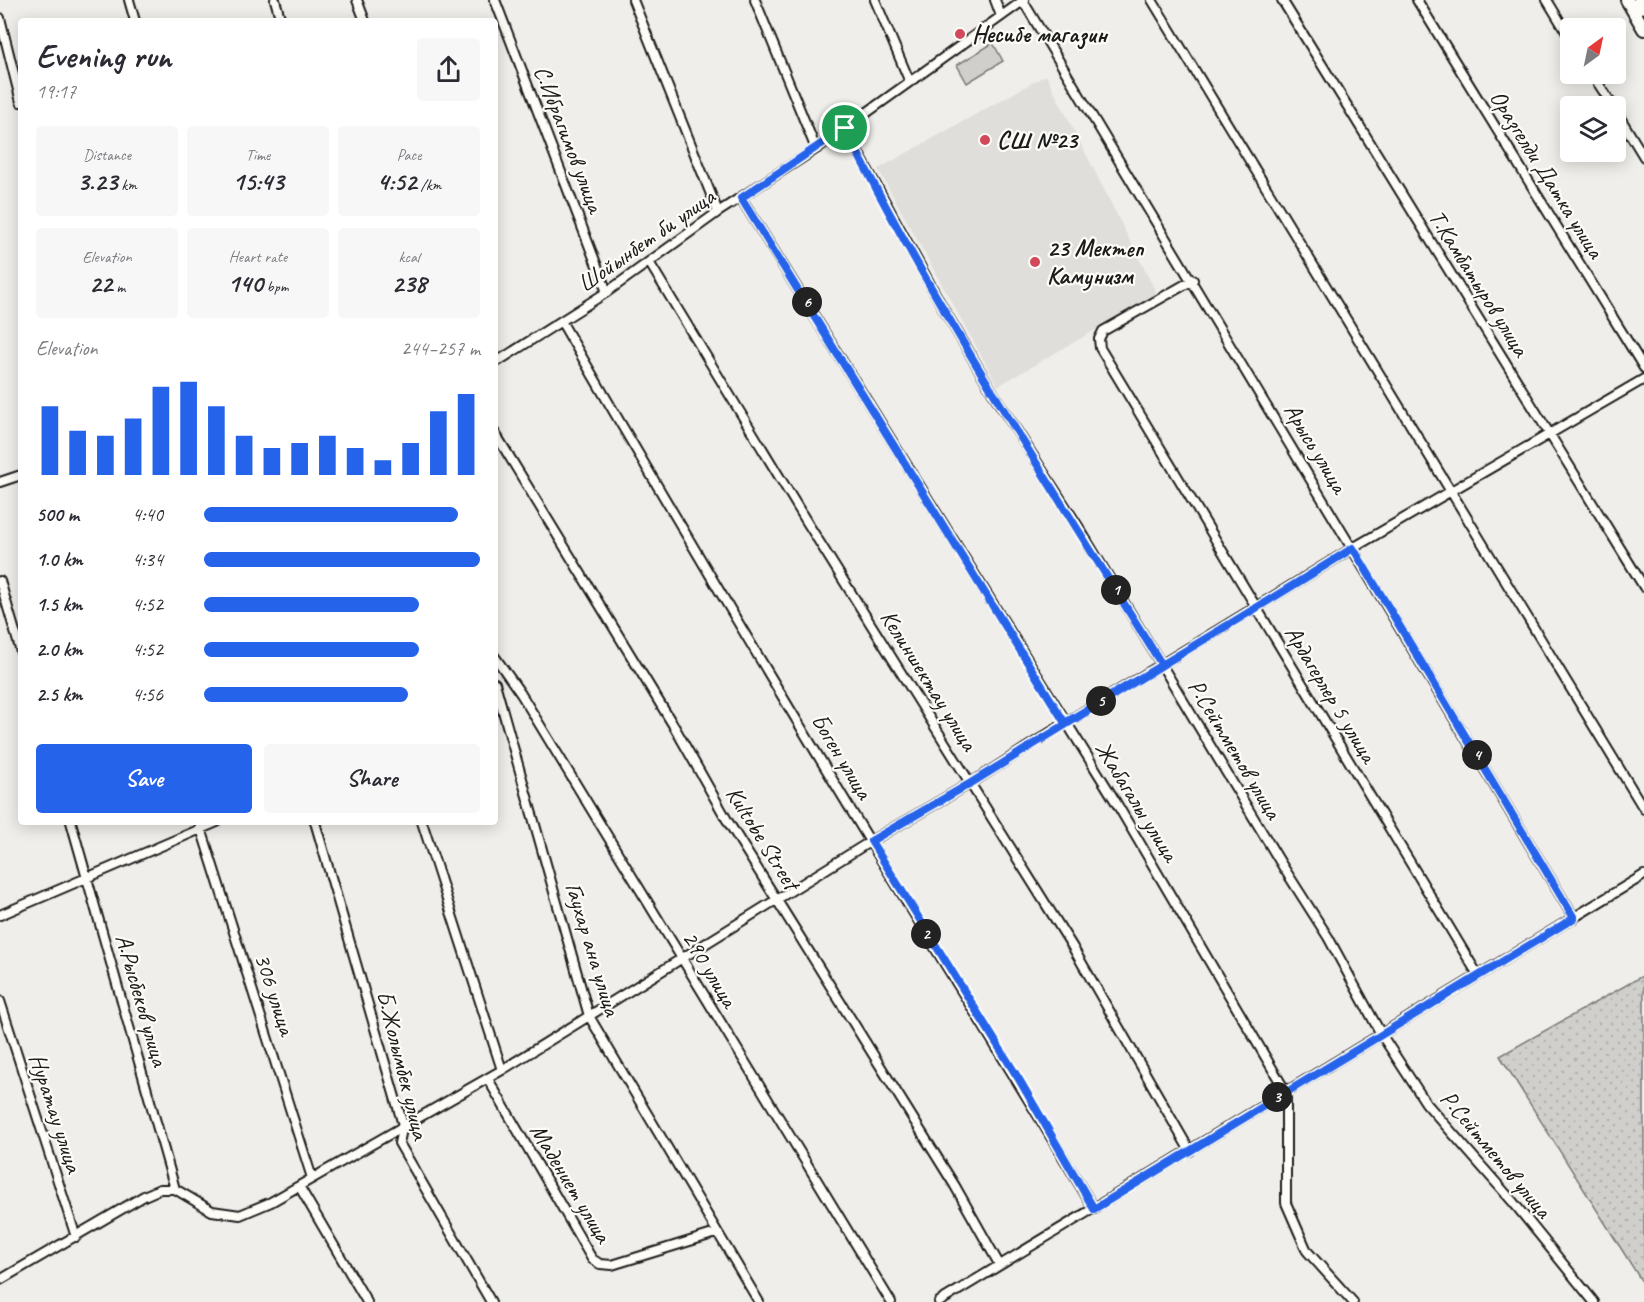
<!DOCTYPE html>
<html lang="en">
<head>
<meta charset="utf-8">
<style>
  :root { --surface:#fff; --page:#f7f7f7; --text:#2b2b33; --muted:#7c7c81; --accent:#2563eb }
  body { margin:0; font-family:Caveat,sans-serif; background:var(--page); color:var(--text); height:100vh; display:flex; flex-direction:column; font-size:22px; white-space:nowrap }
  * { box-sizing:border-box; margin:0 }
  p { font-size:20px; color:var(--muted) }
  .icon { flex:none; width:33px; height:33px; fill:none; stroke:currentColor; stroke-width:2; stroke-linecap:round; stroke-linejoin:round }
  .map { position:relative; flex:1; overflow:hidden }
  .details { position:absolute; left:18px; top:18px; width:480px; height:807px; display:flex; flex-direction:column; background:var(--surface); border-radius:6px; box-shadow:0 3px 15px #0003 }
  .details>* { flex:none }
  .needle { width:39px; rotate:33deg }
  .buttons { position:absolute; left:1560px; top:18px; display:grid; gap:12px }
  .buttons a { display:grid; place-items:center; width:66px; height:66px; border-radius:6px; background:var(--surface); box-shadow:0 3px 15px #0003; font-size:30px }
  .pin { position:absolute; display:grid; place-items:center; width:51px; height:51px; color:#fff; margin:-26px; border:3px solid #fff; border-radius:50%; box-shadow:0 2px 6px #0007 }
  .km { position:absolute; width:30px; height:30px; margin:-15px; border-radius:50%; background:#222; color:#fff; font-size:16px; line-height:30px; text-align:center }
  .round { display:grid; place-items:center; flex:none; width:63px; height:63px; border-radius:6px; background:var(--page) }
  .head { display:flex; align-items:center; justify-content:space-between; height:102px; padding:0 18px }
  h1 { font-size:33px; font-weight:700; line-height:45px }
  .figures { display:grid; grid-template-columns:repeat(3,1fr); gap:9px; height:102px; padding:6px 18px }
  .figures div { display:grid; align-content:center; border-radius:6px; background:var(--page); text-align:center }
  .figures b { font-size:26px; font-weight:700 }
  .figures small { font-size:16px; font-weight:400 }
  .figures p { font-size:16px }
  .chart { height:168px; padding:12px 18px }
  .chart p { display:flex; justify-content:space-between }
  .chart svg { width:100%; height:108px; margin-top:6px; stroke:var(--accent); stroke-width:6 }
  .action { display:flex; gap:12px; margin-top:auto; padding:12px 18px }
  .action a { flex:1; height:69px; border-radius:6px; background:var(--accent); color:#fff; font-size:24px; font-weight:700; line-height:69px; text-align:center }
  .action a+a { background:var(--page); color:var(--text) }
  ul { padding:0 18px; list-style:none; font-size:20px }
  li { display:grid; grid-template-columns:96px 72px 1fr; align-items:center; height:45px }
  li i { height:15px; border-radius:8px; background:var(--accent) }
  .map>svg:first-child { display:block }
  .built { fill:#e0deda }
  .park { fill:url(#park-dots); stroke:#767674; stroke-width:1.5 }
  .pitch { fill:#d0cfcc; stroke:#767674; stroke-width:1.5 }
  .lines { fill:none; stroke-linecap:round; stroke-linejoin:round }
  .street-casing { stroke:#1c1c1c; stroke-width:12 }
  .primary-casing { stroke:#1c1c1c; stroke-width:16 }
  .street { stroke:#fdfcf7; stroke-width:8 }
  .primary { stroke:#fdfcf7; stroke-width:12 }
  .route-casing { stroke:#fff; stroke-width:12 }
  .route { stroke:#2563eb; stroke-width:8 }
  .poi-dot { fill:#d1495b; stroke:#fdfcf7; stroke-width:2 }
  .labels { text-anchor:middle; stroke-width:4.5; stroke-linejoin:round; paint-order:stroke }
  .poi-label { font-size:24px; font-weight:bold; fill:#1c1c1c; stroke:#fdfcf7; text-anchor:start }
  .street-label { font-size:24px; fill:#1c1c1c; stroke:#fdfcf7 }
</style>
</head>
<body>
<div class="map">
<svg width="1644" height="1302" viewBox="0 0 1644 1302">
  <defs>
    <pattern id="park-dots" width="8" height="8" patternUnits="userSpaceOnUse" patternTransform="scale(1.5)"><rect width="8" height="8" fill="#d0cfcc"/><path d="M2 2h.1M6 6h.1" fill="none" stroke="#b2b1af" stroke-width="1.8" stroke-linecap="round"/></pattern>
  </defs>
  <rect width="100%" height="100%" fill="#f0eeea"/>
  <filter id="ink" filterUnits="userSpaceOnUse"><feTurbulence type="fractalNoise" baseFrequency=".0167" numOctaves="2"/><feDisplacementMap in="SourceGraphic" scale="12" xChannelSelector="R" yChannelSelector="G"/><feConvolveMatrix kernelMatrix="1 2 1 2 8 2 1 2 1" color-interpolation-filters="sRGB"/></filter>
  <g filter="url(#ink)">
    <path class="built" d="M1046,75L1157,294L998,386L878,169Z"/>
    <path class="park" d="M1644,975V1285L1500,1056Z"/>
    <path class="pitch" d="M993,43L1003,61L967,83L957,65Z"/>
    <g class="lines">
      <g class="street-casing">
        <path id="street" d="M129,0L135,21
          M275,0L281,21
          M357,0L365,21
          M495,0L607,292
          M633,0L718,212
          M755,0L816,149
          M875,0L909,80
          M995,0L1001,16
          M1152,0L1644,809
          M1282,0L1644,587
          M1417,0L1644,368
          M1547,0L1570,38
          M1023,1L1574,918
          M0,18L21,102
          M1592,74L1613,106
          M1616,111L1644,157
          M845,128L943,308L999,403L1078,526L1282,865L1328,937L1381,1034L1426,1103L1513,1202L1594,1302
          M741,198L1114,799L1286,1092V1203L1307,1251L1353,1302
          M649,262L805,519L1072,946L1190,1151
          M1193,280L1103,331L1099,339L1100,348L1478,975
          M561,321C684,533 809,743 937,951C990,1037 1043,1122 1094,1209
          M495,363L607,292L718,212L816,149L1024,0
          M495,433L675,728L727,820L955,1186L999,1264
          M0,482L21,475
          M0,581L21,652
          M495,657L521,694L891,1302
          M495,683L589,1016L759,1302
          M71,822L175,1189
          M199,822L312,1178
          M315,822L403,1125L399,1143L491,1302
          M422,822L502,1070
          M0,915L217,822
          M0,1001L76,1237
          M488,1079L592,1259L600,1264L612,1265L716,1233
          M299,1186L367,1302
          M0,1280L144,1196L160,1189H175L212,1211L240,1215L271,1202L502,1070L871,841L971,783L1065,723L1353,548L1644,379
          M939,1302L1644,875"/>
      </g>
      <g class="primary-casing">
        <path id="primary" d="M1627,0L1644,29
          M1640,0L1644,7"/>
      </g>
      <use href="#street" class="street"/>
      <use href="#primary" class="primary"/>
    </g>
  </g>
  <g class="lines" filter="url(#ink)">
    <g class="route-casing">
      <path id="route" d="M845,128C938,314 1053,488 1162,665L971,783L871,841L1020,1081L1094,1209L1574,918L1353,548C1258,608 1162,665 1065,723L741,198L845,128"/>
    </g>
    <use href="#route" class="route"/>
  </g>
  <g class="poi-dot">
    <circle cx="960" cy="34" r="6"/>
    <circle cx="985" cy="140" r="6"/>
    <circle cx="1035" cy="262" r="6"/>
  </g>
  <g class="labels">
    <g class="poi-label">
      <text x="972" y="42">Несибе магазин</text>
      <text x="997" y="148">СШ №23</text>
      <text x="1047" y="256">23 Мектеп<tspan x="1047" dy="28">Камунизм</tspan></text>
    </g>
    <g class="street-label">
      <text transform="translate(569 139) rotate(69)" y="8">С.Ибрагимов улица</text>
      <text transform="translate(1547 174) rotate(58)" y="8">Оразгелди Датка улица</text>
      <text transform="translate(646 240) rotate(-35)" y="8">Шойынбет би улица</text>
      <text transform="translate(1479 283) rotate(58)" y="8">Т.Камбатыров улица</text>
      <text transform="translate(1316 448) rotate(59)" y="8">Арысь улица</text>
      <text transform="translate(929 680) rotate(58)" y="8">Келиншектау улица</text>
      <text transform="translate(1331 694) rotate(59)" y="8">Ардагерлер 5 улица</text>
      <text transform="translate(1235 749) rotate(59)" y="8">Р.Сейтметов улица</text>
      <text transform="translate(842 756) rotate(59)" y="8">Боген улица</text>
      <text transform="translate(1137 801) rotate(58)" y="8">Жабагалы улица</text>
      <text transform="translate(763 838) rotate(58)" y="8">Kultobe Street</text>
      <text transform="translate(593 949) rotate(73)" y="8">Гаухар ана улица</text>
      <text transform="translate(710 969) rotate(59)" y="8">290 улица</text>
      <text transform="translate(275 994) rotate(72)" y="8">306 улица</text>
      <text transform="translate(142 1000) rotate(74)" y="8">А.Рысбеков улица</text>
      <text transform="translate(403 1065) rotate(76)" y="8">Б.Жолымбек улица</text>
      <text transform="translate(56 1113) rotate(72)" y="8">Нуратау улица</text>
      <text transform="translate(1496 1154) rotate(50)" y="8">Р.Сейтметов улица</text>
      <text transform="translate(571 1183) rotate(59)" y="8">Мадениет улица</text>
    </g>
  </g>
</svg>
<div class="buttons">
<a><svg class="needle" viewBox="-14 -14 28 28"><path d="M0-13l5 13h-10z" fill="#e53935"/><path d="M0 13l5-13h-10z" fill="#7c7c81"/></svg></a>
<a><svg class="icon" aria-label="layers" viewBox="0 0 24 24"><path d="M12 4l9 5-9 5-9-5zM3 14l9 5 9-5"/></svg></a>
</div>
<div class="pin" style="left:845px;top:128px;background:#1e9e55"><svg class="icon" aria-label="arrive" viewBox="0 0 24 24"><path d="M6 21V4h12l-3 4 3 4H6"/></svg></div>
<b class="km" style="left:1116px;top:590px">1</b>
<b class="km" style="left:926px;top:934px">2</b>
<b class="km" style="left:1277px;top:1097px">3</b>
<b class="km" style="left:1477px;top:755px">4</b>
<b class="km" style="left:1101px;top:701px">5</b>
<b class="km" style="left:807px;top:302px">6</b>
<section class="details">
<div class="head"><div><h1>Evening run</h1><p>19:17</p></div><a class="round"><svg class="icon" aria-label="share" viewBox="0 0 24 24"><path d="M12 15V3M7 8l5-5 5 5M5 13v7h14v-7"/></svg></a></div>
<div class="figures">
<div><p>Distance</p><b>3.23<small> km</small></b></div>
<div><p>Time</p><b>15:43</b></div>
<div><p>Pace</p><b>4:52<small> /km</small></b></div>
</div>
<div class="figures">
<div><p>Elevation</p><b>22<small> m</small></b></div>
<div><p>Heart rate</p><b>140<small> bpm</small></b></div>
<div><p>kcal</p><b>238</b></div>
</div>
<div class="chart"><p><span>Elevation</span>244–257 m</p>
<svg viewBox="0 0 160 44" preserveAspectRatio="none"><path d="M5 44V16M15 44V26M25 44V28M35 44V21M45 44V8M55 44V6M65 44V16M75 44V28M85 44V33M95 44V31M105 44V28M115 44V33M125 44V38M135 44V31M145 44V18M155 44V11"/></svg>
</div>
<ul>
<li><b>500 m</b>4:40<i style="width:92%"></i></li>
<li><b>1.0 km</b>4:34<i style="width:100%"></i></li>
<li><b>1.5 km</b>4:52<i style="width:78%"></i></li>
<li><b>2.0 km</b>4:52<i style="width:78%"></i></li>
<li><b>2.5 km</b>4:56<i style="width:74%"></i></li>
</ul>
<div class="action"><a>Save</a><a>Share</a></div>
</section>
</div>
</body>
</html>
